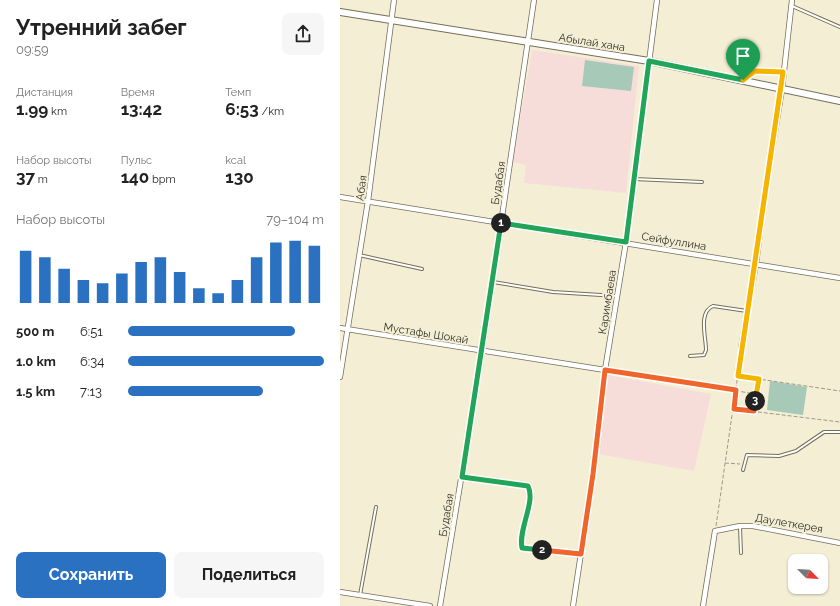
<!DOCTYPE html>
<html lang="ru">
<head>
<meta charset="utf-8">
<style>
  :root { --surface:#fff; --page:#f6f6f6; --text:#222; --muted:#767676; --accent:#2a71c2 }
  body { margin:0; font-family:Raleway,sans-serif; background:var(--page); color:var(--text); height:100vh; display:flex; flex-direction:column; font-size:15px; white-space:nowrap }
  * { box-sizing:border-box; margin:0 }
  p { font-size:13px; color:var(--muted) }
  .icon { flex:none; width:22px; height:22px; fill:none; stroke:currentColor; stroke-width:2; stroke-linecap:round; stroke-linejoin:round }
  .map { position:relative; flex:1; overflow:hidden }
  .drawer { display:flex; flex-direction:column; background:var(--surface); width:340px }
  .drawer>* { flex:none }
  .needle { width:26px; rotate:114deg }
  .fabs { position:absolute; left:448px; top:554px; display:grid; gap:8px }
  .fabs a { display:grid; place-items:center; width:40px; height:40px; border-radius:8px; background:var(--surface); box-shadow:0 1px 3px #0004; font-size:20px }
  .pin { position:absolute; display:grid; place-items:center; width:34px; height:34px; color:#fff; margin:-41px -17px; border-radius:50% 50% 50% 0; rotate:-45deg; box-shadow:0 0 4px #0007 }
  .pin .icon { rotate:45deg }
  .km { position:absolute; width:20px; height:20px; margin:-10px; border-radius:50%; background:#222; color:#fff; font-size:11px; line-height:20px; text-align:center }
  .round { display:grid; place-items:center; flex:none; width:42px; height:42px; border-radius:8px; background:var(--page) }
  .summary { display:flex; align-items:center; justify-content:space-between; height:68px; padding:0 16px }
  h1 { font-size:22px; font-weight:700; line-height:30px }
  .figures { display:grid; grid-template-columns:repeat(3,1fr); gap:6px; height:68px; padding:4px 16px }
  .figures div { display:grid; align-content:center }
  .figures b { font-size:17px; font-weight:700 }
  .figures small { font-size:11px; font-weight:400 }
  .figures p { font-size:11px }
  .chart { height:112px; padding:8px 16px }
  .chart p { display:flex; justify-content:space-between }
  .chart svg { width:100%; height:72px; margin-top:4px; stroke:var(--accent); stroke-width:6 }
  .cta { display:flex; gap:8px; margin-top:auto; padding:8px 16px }
  .cta a { flex:1; height:46px; border-radius:8px; background:var(--accent); color:#fff; font-size:16px; font-weight:700; line-height:46px; text-align:center }
  .cta a+a { background:var(--page); color:var(--text) }
  ul { padding:0 16px; list-style:none; font-size:13px }
  li { display:grid; grid-template-columns:64px 48px 1fr; align-items:center; height:30px }
  li i { height:10px; border-radius:5px; background:var(--accent) }
  main { display:flex; flex:1; min-height:0 }
  .map>svg:first-child { display:block }
  .education { fill:#f7ddd9 }
  .green { fill:#a6cab7 }
  .lines { fill:none; stroke-linecap:round; stroke-linejoin:round }
  .lane-casing { stroke:#746e58; stroke-width:4 }
  .street-casing { stroke:#746e58; stroke-width:6 }
  .secondary-casing { stroke:#746e58; stroke-width:8 }
  .path { stroke:#9e9a88; stroke-width:1; stroke-dasharray:4 2; stroke-linecap:butt }
  .lane { stroke:#fff; stroke-width:2 }
  .street { stroke:#fff; stroke-width:4.5 }
  .secondary { stroke:#fff; stroke-width:6 }
  .split-1-casing { stroke:#fff; stroke-width:8 }
  .split-2-casing { stroke:#fff; stroke-width:8 }
  .split-3-casing { stroke:#fff; stroke-width:8 }
  .split-4-casing { stroke:#fff; stroke-width:8 }
  .split-1 { stroke:#22a559; stroke-width:5 }
  .split-2 { stroke:#22a559; stroke-width:5 }
  .split-3 { stroke:#f0652b; stroke-width:5 }
  .split-4 { stroke:#f5b400; stroke-width:5 }
  .labels { text-anchor:middle; stroke-width:4; stroke-linejoin:round; paint-order:stroke }
  .street-label { font-size:11px; fill:#333127; stroke:#f4eed5 }
</style>
</head>
<body>
<main>
<section class="drawer">
<div class="summary"><div><h1>Утренний забег</h1><p>09:59</p></div><a class="round"><svg class="icon" aria-label="share" viewBox="0 0 24 24"><path d="M12 15V3M7 8l5-5 5 5M5 13v7h14v-7"/></svg></a></div>
<div class="figures">
<div><p>Дистанция</p><b>1.99<small> km</small></b></div>
<div><p>Время</p><b>13:42</b></div>
<div><p>Темп</p><b>6:53<small> /km</small></b></div>
</div>
<div class="figures">
<div><p>Набор высоты</p><b>37<small> m</small></b></div>
<div><p>Пульс</p><b>140<small> bpm</small></b></div>
<div><p>kcal</p><b>130</b></div>
</div>
<div class="chart"><p><span>Набор высоты</span>79–104 m</p>
<svg viewBox="0 0 160 44" preserveAspectRatio="none"><path d="M5 44V12M15 44V16M25 44V23M35 44V30M45 44V32M55 44V26M65 44V19M75 44V16M85 44V25M95 44V35M105 44V38M115 44V30M125 44V16M135 44V7M145 44V6M155 44V9"/></svg>
</div>
<ul>
<li><b>500 m</b>6:51<i style="width:85%"></i></li>
<li><b>1.0 km</b>6:34<i style="width:100%"></i></li>
<li><b>1.5 km</b>7:13<i style="width:69%"></i></li>
</ul>
<div class="cta"><a>Сохранить</a><a>Поделиться</a></div>
</section>
<div class="map">
<svg width="500" height="606" viewBox="0 0 500 606">
  <rect width="100%" height="100%" fill="#f4eed5"/>
  <path class="education" d="M192,50L299,66L286,193L184,183L186,165L173,162Z
    M268,375L371,394L354,471L258,454Z"/>
  <path class="green" d="M245,60L294,67L291,91L242,86Z
    M430,381L467,387L463,415L427,410Z"/>
  <g class="lines">
    <g class="lane-casing">
      <path id="lane" d="M452,6L500,27
        M404,80L415,71L443,72
        M294,179L362,182
        M19,255L82,269
        M153,282L213,292L277,296
        M350,356L364,355L366,350C366,337 358,312 373,306L407,311
        M403,470L407,455L439,456L456,451L484,432H500
        M122,477L188,486C196,502 179,529 182,548L241,554
        M400,527L401,553
        M20,595L36,507"/>
    </g>
    <g class="street-casing">
      <path id="street" d="M0,197L500,278
        M0,328L265,370
        M401,348L416,264L424,200L442,89L452,0
        M0,377L28,201L54,0
        M0,592L90,606
        M100,606L142,352L194,0
        M233,606L253,474L265,370L286,242L317,0
        M363,606L375,531L400,526H413L500,543"/>
    </g>
    <g class="secondary-casing">
      <path id="secondary" d="M0,12L309,61L500,101"/>
    </g>
    <path class="path" d="M271,371L416,394
      M398,376L500,391
      M394,409L500,422
      M414,410L419,380
      M385,463L400,464
      M376,526L401,353"/>
    <use href="#lane" class="lane"/>
    <use href="#street" class="street"/>
    <use href="#secondary" class="secondary"/>
  </g>
  <g class="lines">
    <g class="split-1-casing">
      <path id="split-1" d="M161,223L286,242L309,61L403,80"/>
    </g>
    <g class="split-2-casing">
      <path id="split-2" d="M161,223L122,477L188,486C196,502 178,529 182,548L202,550"/>
    </g>
    <g class="split-3-casing">
      <path id="split-3" d="M202,550L241,554L253,474L265,370L396,390L394,409L414,411L415,401"/>
    </g>
    <g class="split-4-casing">
      <path id="split-4" d="M403,80L415,71L443,72L398,376L419,379L415,401"/>
    </g>
    <use href="#split-1" class="split-1"/>
    <use href="#split-2" class="split-2"/>
    <use href="#split-3" class="split-3"/>
    <use href="#split-4" class="split-4"/>
  </g>
  <g class="labels">
    <g class="street-label">
      <text transform="translate(252 42) rotate(9)" y="4">Абылай хана</text>
      <text transform="translate(158 183) rotate(-81)" y="4">Будабая</text>
      <text transform="translate(21 188) rotate(-82)" y="4">Абая</text>
      <text transform="translate(334 241) rotate(9)" y="4">Сейфуллина</text>
      <text transform="translate(267 302) rotate(-81)" y="4">Каримбаева</text>
      <text transform="translate(86 333) rotate(9)" y="4">Мустафы Шокай</text>
      <text transform="translate(106 515) rotate(-80)" y="4">Будабая</text>
      <text transform="translate(449 523) rotate(10)" y="4">Даулеткерея</text>
    </g>
  </g>
</svg>
<div class="fabs">
<a><svg class="needle" viewBox="-14 -14 28 28"><path d="M0-13l5 13h-10z" fill="#e53935"/><path d="M0 13l5-13h-10z" fill="#767676"/></svg></a>
</div>
<div class="pin" style="left:403px;top:80px;background:#1e9e55"><svg class="icon" aria-label="arrive" viewBox="0 0 24 24"><path d="M6 21V4h12l-3 4 3 4H6"/></svg></div>
<b class="km" style="left:161px;top:223px">1</b>
<b class="km" style="left:202px;top:550px">2</b>
<b class="km" style="left:415px;top:401px">3</b>
</div>
</main>
</body>
</html>
